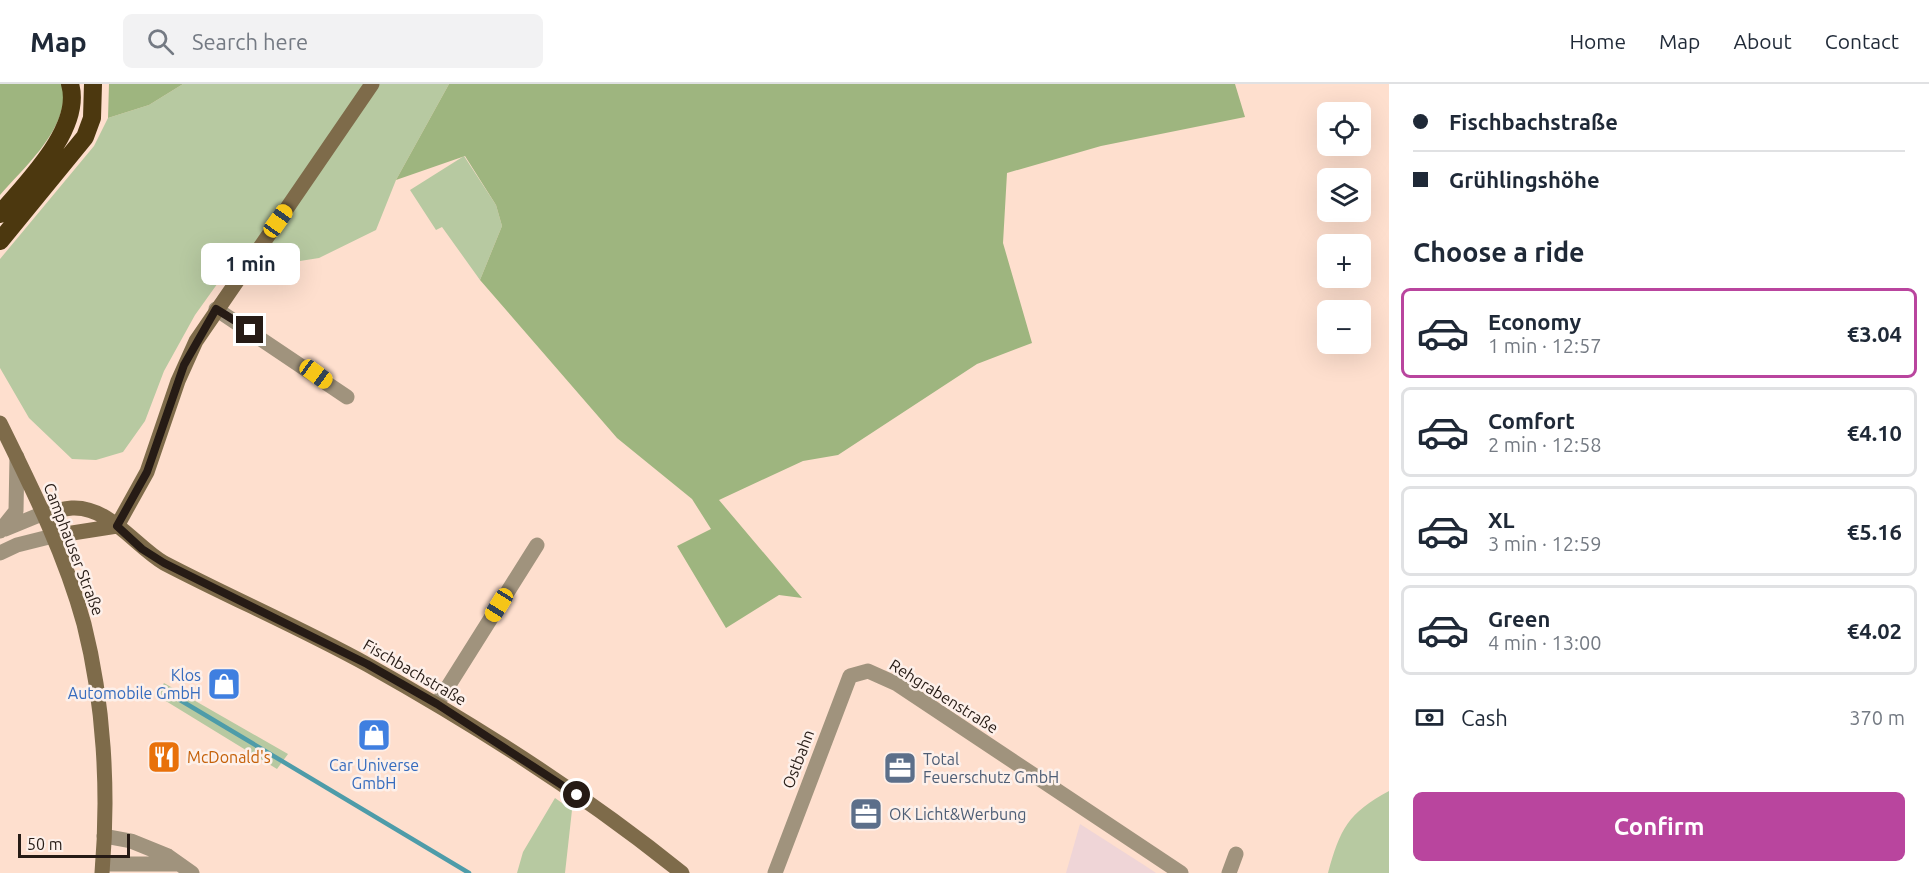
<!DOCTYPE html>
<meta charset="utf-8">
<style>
body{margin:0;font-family:Ubuntu,sans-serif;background:#f2f2f3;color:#1f2937;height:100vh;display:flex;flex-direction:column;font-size:22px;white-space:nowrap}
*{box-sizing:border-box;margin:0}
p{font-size:20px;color:#747a83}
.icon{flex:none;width:33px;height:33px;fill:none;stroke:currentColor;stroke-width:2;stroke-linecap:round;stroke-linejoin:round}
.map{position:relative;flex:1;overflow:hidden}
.details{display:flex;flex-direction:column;background:#fff;width:540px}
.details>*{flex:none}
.top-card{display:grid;align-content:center;height:132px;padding:0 24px;background:#fff}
.fabs{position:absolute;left:1317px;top:18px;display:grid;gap:12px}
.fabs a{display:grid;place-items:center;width:54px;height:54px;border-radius:9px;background:#fff;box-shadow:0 6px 24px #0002;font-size:30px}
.scale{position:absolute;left:18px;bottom:15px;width:112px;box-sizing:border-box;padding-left:6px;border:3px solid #261b15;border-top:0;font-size:16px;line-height:21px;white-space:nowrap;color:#261b15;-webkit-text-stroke:4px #fdf0ea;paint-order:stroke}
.end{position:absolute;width:27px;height:27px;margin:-14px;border:8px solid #261b15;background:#fff;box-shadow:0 0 0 3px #fff}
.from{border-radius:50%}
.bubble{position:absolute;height:42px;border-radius:9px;background:#fff;box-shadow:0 6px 24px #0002;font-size:20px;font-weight:700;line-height:42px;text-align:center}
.car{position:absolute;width:18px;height:36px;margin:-18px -9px;border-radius:8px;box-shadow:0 0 4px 2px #0007;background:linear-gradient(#f5c518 24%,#345 0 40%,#f5c518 0 76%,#345 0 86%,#f5c518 0)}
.top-card b{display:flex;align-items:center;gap:21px;height:57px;font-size:22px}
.top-card b+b{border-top:2px solid #e0e1e3}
.top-card i{width:15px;height:15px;background:#1f2937}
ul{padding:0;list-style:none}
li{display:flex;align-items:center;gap:18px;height:90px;margin:0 12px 9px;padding:0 12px;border:3px solid #e0e1e3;border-radius:9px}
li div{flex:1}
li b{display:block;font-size:22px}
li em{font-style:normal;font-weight:700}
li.selected{border-color:#b9459e}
li>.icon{width:54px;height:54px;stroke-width:1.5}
h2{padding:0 24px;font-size:27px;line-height:72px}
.pay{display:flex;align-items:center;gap:15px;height:66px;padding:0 24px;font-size:22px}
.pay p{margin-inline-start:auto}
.primary-button{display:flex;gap:12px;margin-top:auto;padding:12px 24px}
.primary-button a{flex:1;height:69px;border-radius:9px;background:#b9459e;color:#fff;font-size:24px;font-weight:700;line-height:69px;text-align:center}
header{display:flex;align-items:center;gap:36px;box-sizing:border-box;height:84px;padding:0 30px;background:#fff;border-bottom:2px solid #e0e1e3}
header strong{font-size:28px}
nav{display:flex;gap:33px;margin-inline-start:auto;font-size:21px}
.search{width:420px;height:54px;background:#f2f2f3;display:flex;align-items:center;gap:15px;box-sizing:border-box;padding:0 21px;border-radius:9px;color:#747a83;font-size:22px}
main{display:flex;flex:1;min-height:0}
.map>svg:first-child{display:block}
.industrial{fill:#efd5d7}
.green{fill:#b7c9a1}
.forest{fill:#9eb57f}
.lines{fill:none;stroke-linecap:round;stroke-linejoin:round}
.stream{stroke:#4e9ca9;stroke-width:4.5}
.street{stroke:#a0937d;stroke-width:15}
.secondary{stroke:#7e6b4a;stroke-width:15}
.highway{stroke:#4c380f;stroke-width:18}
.route{stroke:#261b15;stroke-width:8}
.labels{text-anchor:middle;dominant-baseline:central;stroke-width:5;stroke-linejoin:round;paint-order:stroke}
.street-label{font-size:16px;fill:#261b15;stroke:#fdf0ea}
.shop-label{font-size:16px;fill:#366cbe;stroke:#fdf0ea;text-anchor:end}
.food-label{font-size:16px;fill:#c56008;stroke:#fdf0ea;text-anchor:start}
.service-label{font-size:16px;fill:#4e5e75;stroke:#fdf0ea;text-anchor:start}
</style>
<header>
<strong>Map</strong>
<div class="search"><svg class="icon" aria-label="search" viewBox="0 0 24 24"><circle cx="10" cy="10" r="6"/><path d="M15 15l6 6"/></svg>Search here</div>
<nav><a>Home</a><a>Map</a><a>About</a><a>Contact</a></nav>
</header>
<main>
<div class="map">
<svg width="1389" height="789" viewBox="0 0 1389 789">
<rect width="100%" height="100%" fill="#fedfce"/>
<path class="industrial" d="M1080,740l64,41 12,8h-90z"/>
<path class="green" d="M183,0h266l-53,96 -20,50 -57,28 -94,15 -30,42 -31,56 -19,50 -22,31 -27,8 -24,-1 -43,-41 -29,-50v-109l94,-113 14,-28 41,-13z
M464,72l32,49 6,21 -22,54 -38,-53 -6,3 -26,-40z
M164,599l124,71 -11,15 -121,-74z
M1389,707v82h-61c12,-44 20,-60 61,-82z
M555,714l17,12 -7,63h-48l6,-21z"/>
<path class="forest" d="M0,0h62c10,42 -37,82 -62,111z
M109,0h74l-34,21 -41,13z
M449,0h786l10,33 -144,29 -94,27 -4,70 29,100 -55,21 -139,91 -35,6 -84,39 83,98 -23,-3 -53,33 -49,-82 34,-17 -19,-30 -75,-61 -137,-158 22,-54 -6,-21 -31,-49 -69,24z"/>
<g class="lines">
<path class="stream" d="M180,616l289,173"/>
<path class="street" d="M216,225l131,88
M5,445l39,-16
M0,447l16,-20 1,-54
M0,469l17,-8 36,-9
M437,620l100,-159
M104,752l27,5 37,15 24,17
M103,780h73
M775,789l75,-197 18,-5 29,13 284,189
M1229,789l7,-19"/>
<path class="secondary" d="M0,339c32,65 65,131 84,201 20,79 25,168 18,249
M44,429c9,-2 19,-4 28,-5 37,-2 63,38 92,55 67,35 137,65 204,102 109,61 216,129 314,208
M117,442l30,-54 31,-91 18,-40 176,-257
M53,452l64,-10"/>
<path class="highway" d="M0,130c26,-31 83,-86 70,-130
M0,157l85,-104 7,-19 1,-34"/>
</g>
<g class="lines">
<path class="route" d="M250,246l-34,-21 -32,56 -37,107 -30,54 25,23 22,14 203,101 70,40 140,91"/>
</g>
<defs>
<g id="shop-square" transform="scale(1.725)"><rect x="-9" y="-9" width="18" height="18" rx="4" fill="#3f7fe0" stroke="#fdf0ea"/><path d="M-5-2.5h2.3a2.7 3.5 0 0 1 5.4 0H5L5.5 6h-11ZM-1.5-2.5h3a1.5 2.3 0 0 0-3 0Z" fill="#fff"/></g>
<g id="restaurant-square" transform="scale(1.725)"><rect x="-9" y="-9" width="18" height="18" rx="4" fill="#e8710a" stroke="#fdf0ea"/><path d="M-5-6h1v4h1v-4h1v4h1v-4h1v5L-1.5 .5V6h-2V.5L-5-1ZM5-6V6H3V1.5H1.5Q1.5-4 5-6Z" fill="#fff"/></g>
<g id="office-square" transform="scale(1.725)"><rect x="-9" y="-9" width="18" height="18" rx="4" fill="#5c6f8a" stroke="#fdf0ea"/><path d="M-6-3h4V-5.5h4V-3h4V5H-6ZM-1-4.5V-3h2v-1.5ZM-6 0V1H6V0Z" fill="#fff"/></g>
</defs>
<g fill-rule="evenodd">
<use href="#shop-square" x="224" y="600"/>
<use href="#shop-square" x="374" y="651"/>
<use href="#restaurant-square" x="164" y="673"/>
<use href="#office-square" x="900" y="684"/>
<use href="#office-square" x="866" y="730"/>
</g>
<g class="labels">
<g class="street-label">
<text transform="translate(74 465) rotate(69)">Camphauser Straße</text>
<text transform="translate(415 588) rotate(30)">Fischbachstraße</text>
<text transform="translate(944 612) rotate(32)">Rehgrabenstraße</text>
<text transform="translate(798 675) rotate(-69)">Ostbahn</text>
</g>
<g class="shop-label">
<text x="201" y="591">Klos<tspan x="201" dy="18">Automobile GmbH</tspan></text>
<text x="374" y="681" text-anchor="middle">Car Universe<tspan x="374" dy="18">GmbH</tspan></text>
</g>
<g class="food-label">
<text x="187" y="673">McDonald's</text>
</g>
<g class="service-label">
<text x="923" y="675">Total<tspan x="923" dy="18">Feuerschutz GmbH</tspan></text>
<text x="889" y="730">OK Licht&amp;Werbung</text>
</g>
</g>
</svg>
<div class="fabs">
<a><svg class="icon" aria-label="locate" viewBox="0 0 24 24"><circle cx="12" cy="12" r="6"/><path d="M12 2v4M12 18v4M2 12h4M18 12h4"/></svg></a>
<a><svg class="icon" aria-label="layers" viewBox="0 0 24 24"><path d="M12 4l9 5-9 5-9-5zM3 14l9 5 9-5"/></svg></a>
<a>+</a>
<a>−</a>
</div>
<div class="scale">50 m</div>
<i class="end from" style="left:577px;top:711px"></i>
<i class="end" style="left:250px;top:246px"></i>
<div class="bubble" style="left:201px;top:159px;width:99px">1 min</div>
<i class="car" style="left:278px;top:137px;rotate:35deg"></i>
<i class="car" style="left:316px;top:290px;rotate:126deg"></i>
<i class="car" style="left:499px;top:521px;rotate:212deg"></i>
</div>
<section class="details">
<div class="top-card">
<b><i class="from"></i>Fischbachstraße</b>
<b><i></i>Grühlingshöhe</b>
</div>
<h2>Choose a ride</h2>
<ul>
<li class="selected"><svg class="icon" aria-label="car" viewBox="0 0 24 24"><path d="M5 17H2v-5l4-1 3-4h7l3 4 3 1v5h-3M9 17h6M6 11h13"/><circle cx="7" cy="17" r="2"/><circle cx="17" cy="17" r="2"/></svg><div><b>Economy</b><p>1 min · 12:57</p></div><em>€3.04</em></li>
<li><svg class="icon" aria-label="car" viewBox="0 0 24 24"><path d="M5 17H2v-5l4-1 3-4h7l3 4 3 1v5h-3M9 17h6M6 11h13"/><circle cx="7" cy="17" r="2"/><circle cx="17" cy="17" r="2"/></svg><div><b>Comfort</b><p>2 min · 12:58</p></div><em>€4.10</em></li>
<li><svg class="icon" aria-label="car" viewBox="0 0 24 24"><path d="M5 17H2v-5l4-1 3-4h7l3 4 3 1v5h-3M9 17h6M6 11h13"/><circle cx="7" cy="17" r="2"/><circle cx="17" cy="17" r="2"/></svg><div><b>XL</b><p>3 min · 12:59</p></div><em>€5.16</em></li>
<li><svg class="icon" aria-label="car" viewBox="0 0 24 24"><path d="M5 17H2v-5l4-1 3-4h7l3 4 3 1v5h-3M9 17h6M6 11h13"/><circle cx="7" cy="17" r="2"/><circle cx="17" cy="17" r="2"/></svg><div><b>Green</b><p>4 min · 13:00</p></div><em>€4.02</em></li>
</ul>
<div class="pay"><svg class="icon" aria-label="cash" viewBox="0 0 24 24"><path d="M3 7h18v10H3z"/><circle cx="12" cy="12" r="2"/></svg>Cash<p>370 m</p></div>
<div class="primary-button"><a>Confirm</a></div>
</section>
</main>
